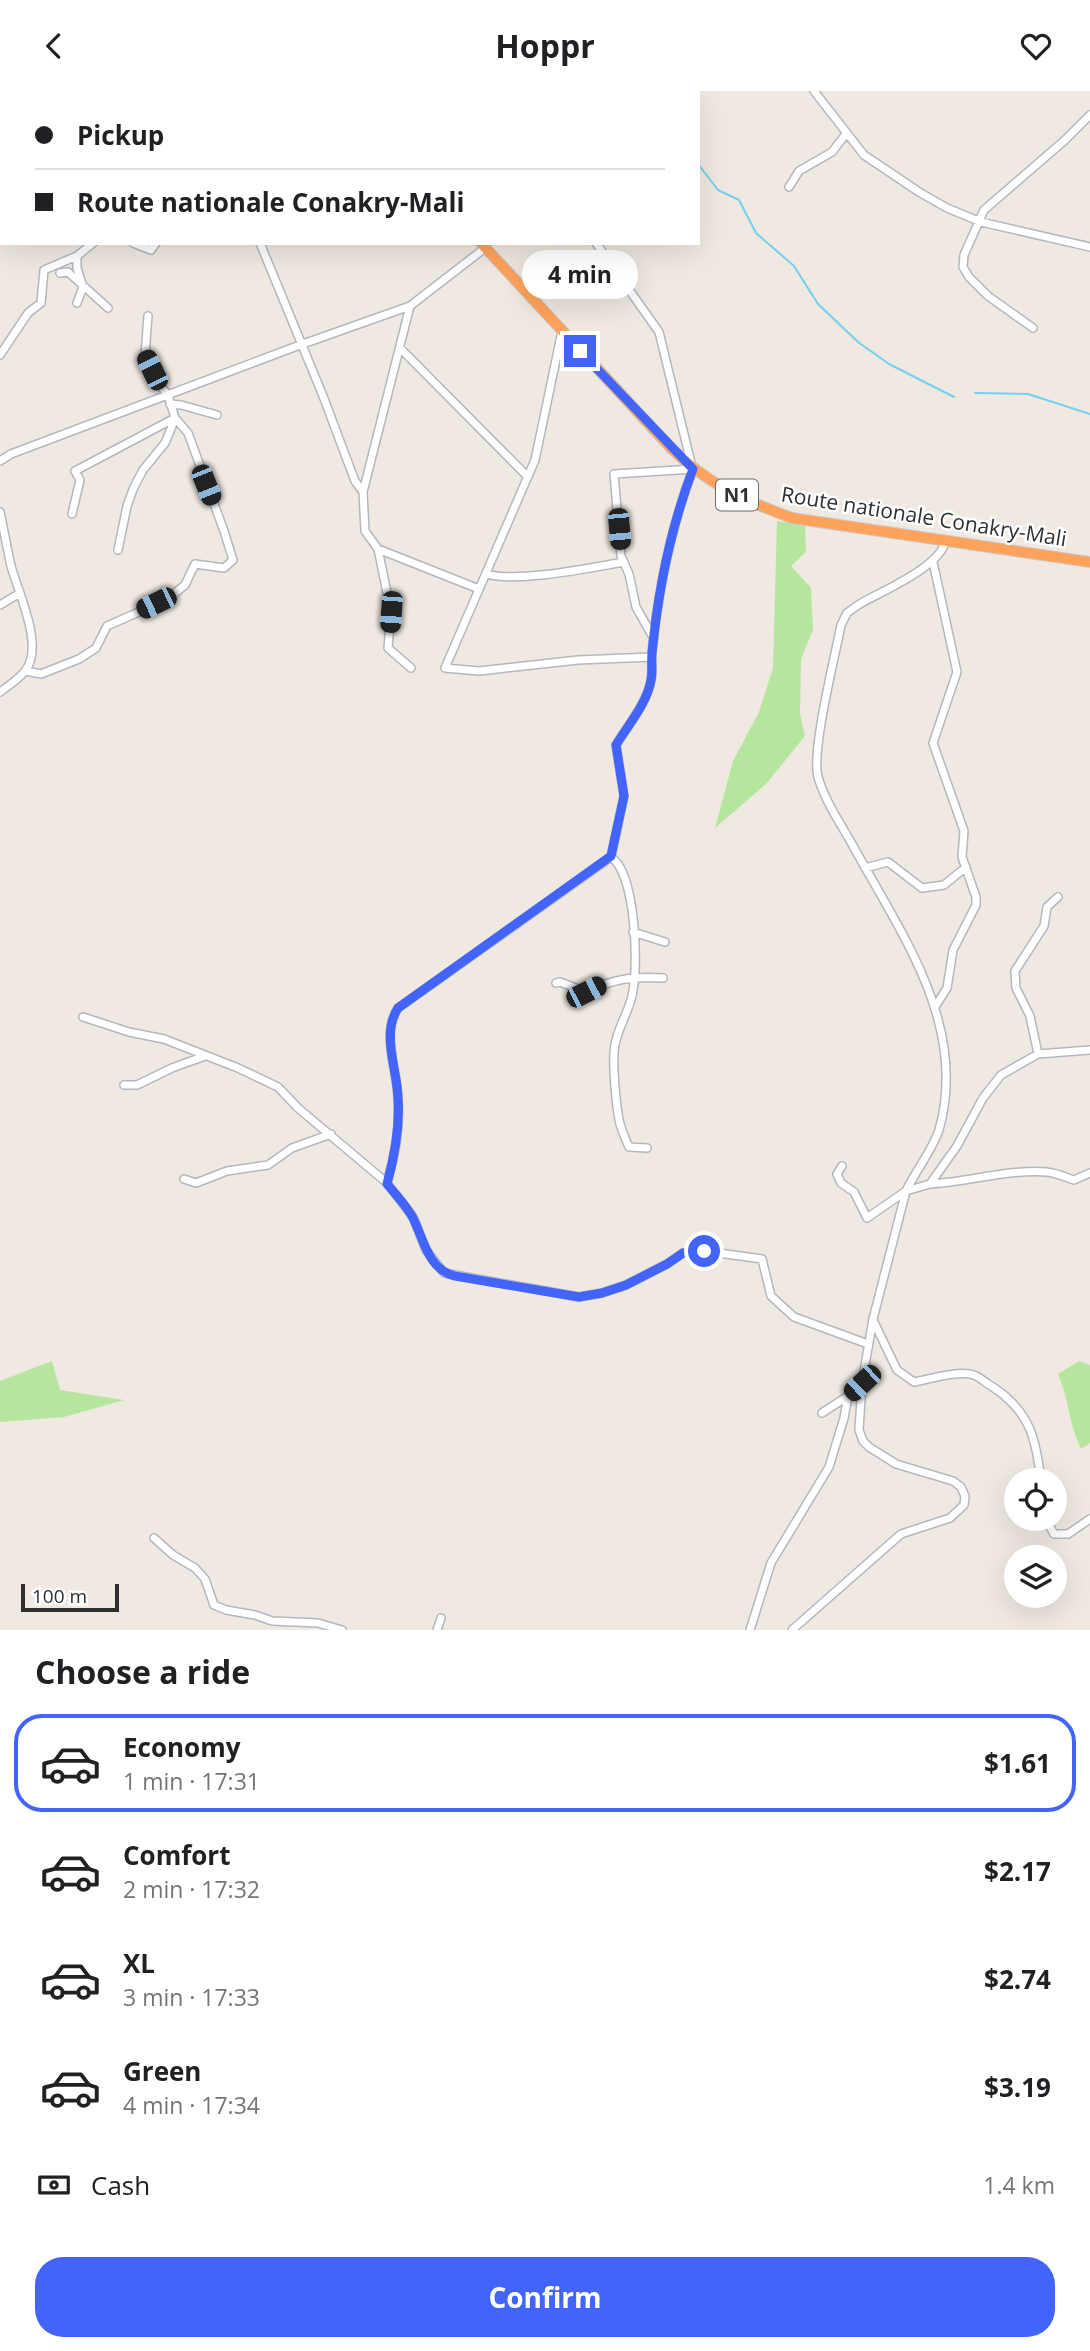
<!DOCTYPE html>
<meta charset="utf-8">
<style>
body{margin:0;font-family:"Open Sans",sans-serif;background:#f2f2f2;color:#202124;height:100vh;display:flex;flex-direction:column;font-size:26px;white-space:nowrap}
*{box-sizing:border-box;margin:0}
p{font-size:23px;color:#757577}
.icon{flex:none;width:38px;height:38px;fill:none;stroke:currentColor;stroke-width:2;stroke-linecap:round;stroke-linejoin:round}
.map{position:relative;height:1539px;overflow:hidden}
.panel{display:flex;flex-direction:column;background:#fff;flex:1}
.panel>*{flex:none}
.guide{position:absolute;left:0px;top:0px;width:700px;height:154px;box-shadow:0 7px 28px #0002;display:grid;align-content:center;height:154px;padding:0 35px;background:#fff}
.controls{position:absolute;left:1004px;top:1377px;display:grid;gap:14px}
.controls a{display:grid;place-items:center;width:63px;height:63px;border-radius:50%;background:#fff;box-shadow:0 7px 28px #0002;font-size:35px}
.scale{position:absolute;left:21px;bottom:18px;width:98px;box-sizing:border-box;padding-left:7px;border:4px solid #2e2e2e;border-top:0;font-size:19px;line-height:24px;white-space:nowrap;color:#2e2e2e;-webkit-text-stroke:5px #fff;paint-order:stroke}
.end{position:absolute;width:32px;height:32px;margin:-16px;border:9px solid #4264fb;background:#fff;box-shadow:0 0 0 4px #fff}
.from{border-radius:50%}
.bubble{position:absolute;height:49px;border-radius:24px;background:#fff;box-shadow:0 7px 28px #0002;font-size:23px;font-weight:700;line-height:49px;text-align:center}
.car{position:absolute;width:21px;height:42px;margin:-21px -10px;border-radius:9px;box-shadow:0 0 5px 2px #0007;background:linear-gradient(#222 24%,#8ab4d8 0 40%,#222 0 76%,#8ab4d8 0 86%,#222 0)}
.guide b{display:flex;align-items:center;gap:24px;height:66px;font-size:26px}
.guide b+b{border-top:2px solid #e0e0e0}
.guide i{width:18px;height:18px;background:#202124}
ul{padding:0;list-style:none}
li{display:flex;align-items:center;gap:21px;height:98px;margin:0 14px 10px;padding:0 21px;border:4px solid transparent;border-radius:28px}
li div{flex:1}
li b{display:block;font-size:26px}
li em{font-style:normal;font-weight:700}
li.active{border-color:#4264fb}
li>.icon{width:63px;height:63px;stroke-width:1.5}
h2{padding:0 35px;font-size:32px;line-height:84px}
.pay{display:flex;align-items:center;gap:18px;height:77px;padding:0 35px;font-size:26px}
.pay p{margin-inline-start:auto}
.button{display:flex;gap:14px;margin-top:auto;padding:14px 35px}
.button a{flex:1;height:80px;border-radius:28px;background:#4264fb;color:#fff;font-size:28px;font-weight:700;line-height:80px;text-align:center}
header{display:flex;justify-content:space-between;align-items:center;height:91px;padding:0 35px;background:#fff;font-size:32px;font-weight:700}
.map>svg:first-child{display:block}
.green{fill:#b6e59e}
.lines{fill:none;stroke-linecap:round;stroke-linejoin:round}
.stream{stroke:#75cff0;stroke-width:2}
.minor-casing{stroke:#b4b7c1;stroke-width:10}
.highway-casing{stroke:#c9c9c9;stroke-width:12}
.minor{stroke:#fff;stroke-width:7}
.highway{stroke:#ffa35c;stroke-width:10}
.route{stroke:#4264fb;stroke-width:9}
.labels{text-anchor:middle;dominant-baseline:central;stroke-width:5;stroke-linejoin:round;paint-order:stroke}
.shield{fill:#fff;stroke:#6d6d6d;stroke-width:2}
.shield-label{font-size:19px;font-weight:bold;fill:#2e2e2e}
.street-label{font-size:21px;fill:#2e2e2e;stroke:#fff}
</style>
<header><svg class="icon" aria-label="back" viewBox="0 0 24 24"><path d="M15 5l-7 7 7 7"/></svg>Hoppr<svg class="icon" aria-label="heart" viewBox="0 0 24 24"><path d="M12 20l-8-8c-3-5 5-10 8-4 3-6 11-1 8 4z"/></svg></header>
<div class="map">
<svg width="1090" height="1539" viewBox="0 0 1090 1539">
<rect width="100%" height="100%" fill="#efe9e1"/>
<path class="green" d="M777,430l28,5 1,26 -15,14 20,22 2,42 -12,29 -1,55 5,22 -39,48 -51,44 18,-67 26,-49 14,-44z
M52,1270l8,29 64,10 -60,17 -64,5v-41z
M1079,1270l11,4v78l-9,6c-12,-24 -12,-51 -23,-75z"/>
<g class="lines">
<path class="stream" d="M617,0v2
M698,73l20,26 21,10 17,33 38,33 24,38 40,38 31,22 65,33
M975,302l53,1 62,20"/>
<g class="minor-casing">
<path id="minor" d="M454,0l1,2
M814,0l50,64 55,37 28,16 34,14 109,25
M0,96l2,-1
M789,96l10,-16 33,-19 14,-18
M133,152l18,7 5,-7
M260,152l63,153 32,85 8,11
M596,152l63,89 33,135
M60,182l8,-1 40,36
M77,212l6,-16 -6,-19v-12l16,-13
M410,215l-47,186 2,39 13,18 13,63 -3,36 23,20
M1033,237l-45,-32 -19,-19 -6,-10 1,-12 20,-45 81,-70 25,-25
M562,240l-27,129 -90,208 34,3 99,-11 74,-3
M400,257l128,129
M0,264l28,-42 13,-10 3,-33 33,-14
M170,313l11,1 36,10
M0,370l11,-7 289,-109 110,-39 75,-58
M0,421c4,18 7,36 11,54 7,26 34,81 14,105 -6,8 -17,15 -25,21
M72,423l8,-34 -5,-9 100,-53
M378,458l101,40
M118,459l9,-44 7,-19 9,-17 22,-27 10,-24
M933,471l24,110 -24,71 31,88 -2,26 14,40v8l-23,45 -6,38 -12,19
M486,483c32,9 103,-6 138,-12
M0,514l20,-12
M26,580l15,3 38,-15 17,-11 11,-22 59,-26 19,-15 10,-21 29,4 9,-8 -9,-29 -36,-98 -13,-15 -7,-23 -9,-11 -14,-29 3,-39
M611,766c25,16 28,111 21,139 -4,18 -17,36 -18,56 -1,15 2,61 7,75 2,7 5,13 8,20l18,1
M865,777l23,-6 34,26 22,-3 22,-18
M633,841l32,10
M556,892l4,-1 26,10c27,-13 47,-16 77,-14
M83,926l46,15 35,7 74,29 40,19 20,21 89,75c8,-29 13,-54 11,-85 -1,-30 -17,-64 0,-90l213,-151 13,-61 -8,-51c12,-20 31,-42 35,-65 2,-9 0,-19 1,-27 6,-62 19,-126 41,-184l-79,5 7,82 8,18 7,33 18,32
M1038,963l-8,-38 -14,-28 -1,-17 29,-45 3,-19 11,-10
M124,994h13l35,-17 33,-12
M842,1075l-5,8 4,9 13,9 13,26 39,-27 24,-7 27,-38 26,-48 18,-23 37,-21 52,-4
M184,1088l12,4 31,-12 41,-6 24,-17 39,-14
M387,1092l26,34 13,33 18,23 135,24 23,-4 24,-8 41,-21 16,-11 21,-2 58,8 9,37 23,21 74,27
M930,1093c39,-2 78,-15 117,-12 9,1 18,5 27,8l16,-7
M873,1229l24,50 17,12c16,-3 45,-12 60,-7 6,2 13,9 19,12 37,25 43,51 48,94
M822,1322l26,-17
M1046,1428l8,15h14l22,-15
M154,1447l19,17 22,13 10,11 9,26 12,5 29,5 17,6 46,2 24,7
M437,1539l4,-12
M750,1539l21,-67 58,-96 15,-49 4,-22 14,-13
M792,1539l109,-96 49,-16 14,-13 1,-9 -4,-9 -8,-6 -57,-17 -27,-17 -6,-6 -4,-11 3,-47 11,-64 33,-128c9,-19 27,-42 33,-61 30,-105 -39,-198 -87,-286 -12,-21 -27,-43 -34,-67 -7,-26 17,-120 23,-152l6,-12 11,-8c22,-13 82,-38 87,-63"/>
</g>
<g class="highway-casing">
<path id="highway" d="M341,0l1,2
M481,152l190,205c35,35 74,53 121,70l298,44"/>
</g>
<use href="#minor" class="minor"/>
<use href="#highway" class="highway"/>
</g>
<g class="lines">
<path class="route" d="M580,260l113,118c-22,58 -35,122 -41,184 -1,8 1,18 -1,27 -4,24 -23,45 -35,65l8,51 -13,60 -213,152c-17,26 -1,60 0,90 2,30 -3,57 -11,86 9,11 21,23 27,36 10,21 15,50 41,56l124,21 23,-4 24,-8 41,-21 16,-11 21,-2"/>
</g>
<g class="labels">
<rect class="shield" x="716" y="388.5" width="42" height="31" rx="5"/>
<g class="shield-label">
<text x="737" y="404">N1</text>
</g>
<g class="street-label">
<text transform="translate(924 425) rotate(9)">Route nationale Conakry-Mali</text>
</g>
</g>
</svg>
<div class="controls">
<a><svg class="icon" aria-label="locate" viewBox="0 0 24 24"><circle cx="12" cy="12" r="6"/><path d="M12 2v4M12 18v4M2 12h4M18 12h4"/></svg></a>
<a><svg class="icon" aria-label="layers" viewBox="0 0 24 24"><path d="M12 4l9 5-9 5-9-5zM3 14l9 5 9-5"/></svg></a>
</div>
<div class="scale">100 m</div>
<i class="end from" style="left:704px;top:1160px"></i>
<i class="end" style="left:580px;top:260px"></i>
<div class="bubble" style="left:522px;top:159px;width:116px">4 min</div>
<i class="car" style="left:152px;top:279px;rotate:334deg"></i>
<i class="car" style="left:206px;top:394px;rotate:158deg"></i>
<i class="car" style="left:619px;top:438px;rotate:175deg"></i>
<i class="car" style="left:156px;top:512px;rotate:244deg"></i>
<i class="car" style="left:391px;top:521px;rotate:184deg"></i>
<i class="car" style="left:586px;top:901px;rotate:63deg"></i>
<i class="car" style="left:862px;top:1292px;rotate:227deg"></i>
<div class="guide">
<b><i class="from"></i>Pickup</b>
<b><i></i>Route nationale Conakry-Mali</b>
</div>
</div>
<section class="panel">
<h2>Choose a ride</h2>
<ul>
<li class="active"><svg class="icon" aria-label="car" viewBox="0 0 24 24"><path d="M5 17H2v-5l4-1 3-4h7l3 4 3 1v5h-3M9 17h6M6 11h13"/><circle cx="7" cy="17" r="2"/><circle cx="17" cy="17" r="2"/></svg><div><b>Economy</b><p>1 min · 17:31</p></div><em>$1.61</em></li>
<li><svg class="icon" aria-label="car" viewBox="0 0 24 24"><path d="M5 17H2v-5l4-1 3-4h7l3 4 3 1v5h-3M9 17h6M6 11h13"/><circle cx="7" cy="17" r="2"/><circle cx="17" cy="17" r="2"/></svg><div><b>Comfort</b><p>2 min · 17:32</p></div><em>$2.17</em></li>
<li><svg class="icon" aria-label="car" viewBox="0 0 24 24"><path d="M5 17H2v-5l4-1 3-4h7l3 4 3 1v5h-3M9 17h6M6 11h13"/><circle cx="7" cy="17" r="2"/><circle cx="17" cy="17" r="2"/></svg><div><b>XL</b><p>3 min · 17:33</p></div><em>$2.74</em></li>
<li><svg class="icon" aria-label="car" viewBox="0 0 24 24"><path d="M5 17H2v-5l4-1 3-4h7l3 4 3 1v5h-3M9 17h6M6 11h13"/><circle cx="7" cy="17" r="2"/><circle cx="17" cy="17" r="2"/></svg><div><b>Green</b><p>4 min · 17:34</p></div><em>$3.19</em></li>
</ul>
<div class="pay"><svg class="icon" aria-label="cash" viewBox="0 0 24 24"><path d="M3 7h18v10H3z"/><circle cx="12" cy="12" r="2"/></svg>Cash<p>1.4 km</p></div>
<div class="button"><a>Confirm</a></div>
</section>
